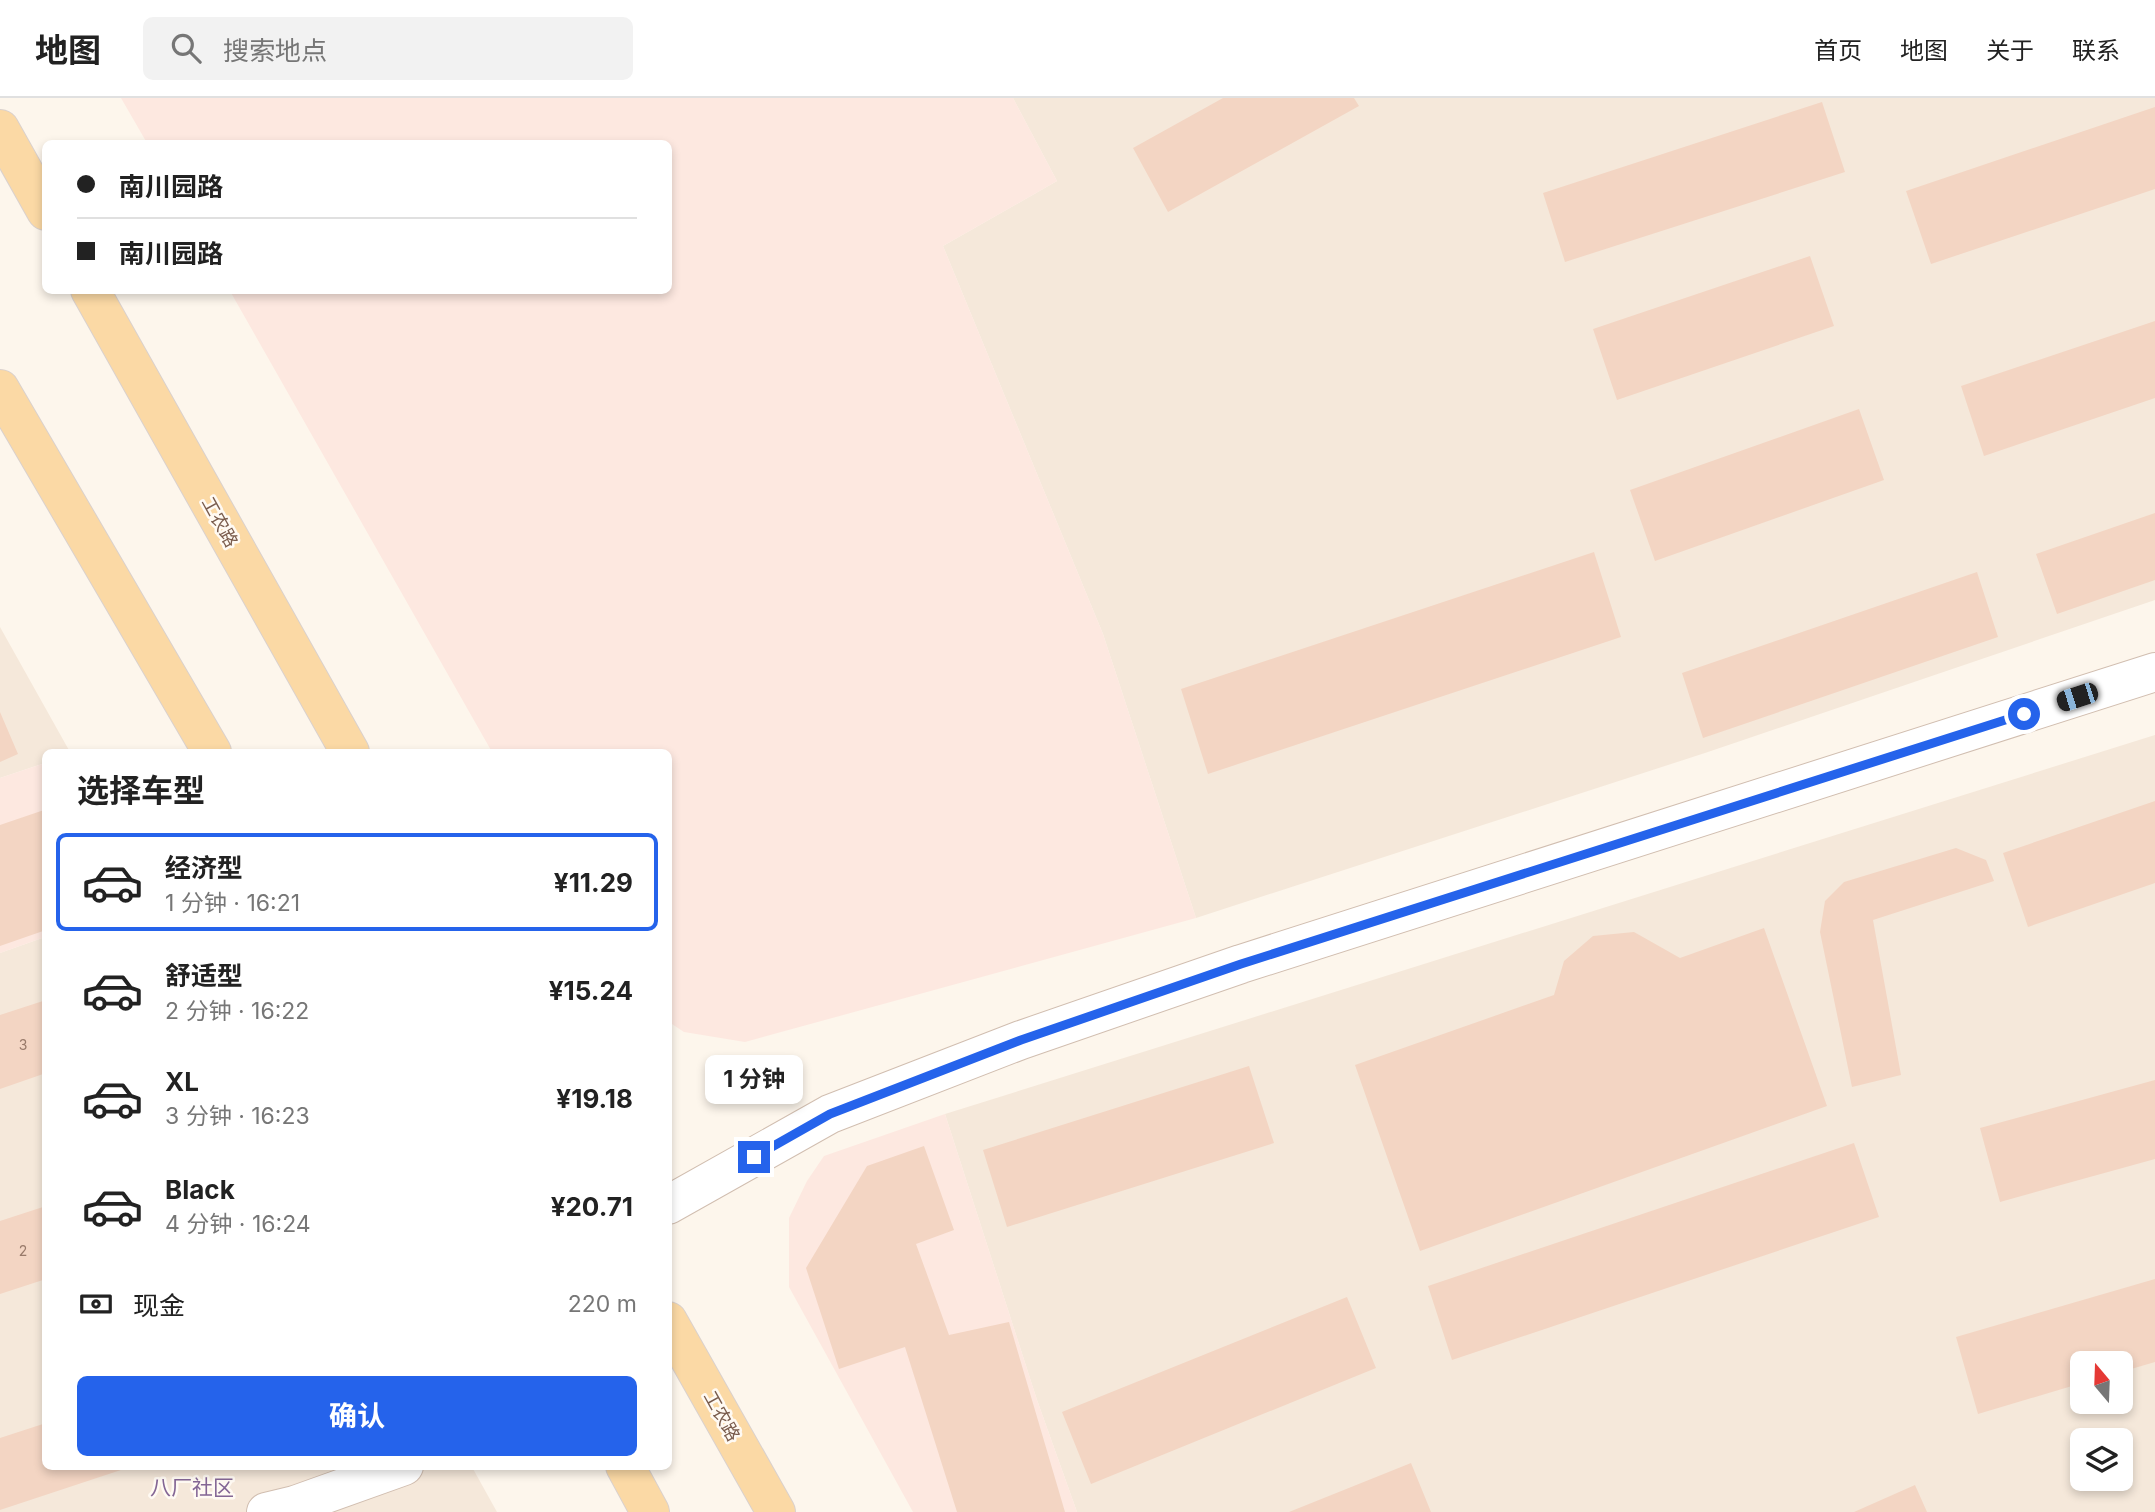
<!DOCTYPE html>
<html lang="zh">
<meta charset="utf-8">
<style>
body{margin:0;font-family:Inter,"Noto Sans SC",sans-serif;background:#f2f2f2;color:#222;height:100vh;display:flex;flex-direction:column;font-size:26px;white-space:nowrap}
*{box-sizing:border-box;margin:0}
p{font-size:23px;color:#767676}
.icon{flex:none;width:38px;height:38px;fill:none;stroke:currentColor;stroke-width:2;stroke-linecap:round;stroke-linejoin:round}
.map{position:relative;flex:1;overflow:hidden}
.drawer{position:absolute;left:42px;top:651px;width:630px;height:721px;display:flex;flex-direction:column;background:#fff;border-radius:10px;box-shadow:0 4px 10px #0003}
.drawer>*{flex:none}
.guide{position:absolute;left:42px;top:42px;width:630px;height:154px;border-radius:10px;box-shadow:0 4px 10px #0003;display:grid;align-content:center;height:154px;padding:0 35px;background:#fff}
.needle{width:46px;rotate:341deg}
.buttons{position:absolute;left:2070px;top:1253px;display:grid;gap:14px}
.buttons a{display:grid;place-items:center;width:63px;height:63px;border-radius:10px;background:#fff;box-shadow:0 4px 10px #0003;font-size:35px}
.end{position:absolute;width:32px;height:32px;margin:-16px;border:9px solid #2563eb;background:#fff;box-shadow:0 0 0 4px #fff}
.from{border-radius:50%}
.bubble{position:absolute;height:49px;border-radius:10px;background:#fff;box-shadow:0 4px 10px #0003;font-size:23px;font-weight:700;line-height:49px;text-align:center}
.car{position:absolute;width:21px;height:42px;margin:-21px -10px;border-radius:9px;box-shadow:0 0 5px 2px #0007;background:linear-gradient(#222 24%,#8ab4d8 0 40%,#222 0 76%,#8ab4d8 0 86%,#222 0)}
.guide b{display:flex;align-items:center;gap:24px;height:66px;font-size:26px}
.guide b+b{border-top:2px solid #e0e0e0}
.guide i{width:18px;height:18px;background:#222}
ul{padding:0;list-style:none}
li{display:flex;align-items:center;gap:21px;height:98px;margin:0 14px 10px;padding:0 21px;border:4px solid transparent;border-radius:10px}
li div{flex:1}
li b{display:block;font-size:26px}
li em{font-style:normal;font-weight:700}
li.selected{border-color:#2563eb}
li>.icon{width:63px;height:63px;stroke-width:1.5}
h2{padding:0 35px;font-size:32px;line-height:84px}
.pay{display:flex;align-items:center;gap:18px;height:77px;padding:0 35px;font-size:26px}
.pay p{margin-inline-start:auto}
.cta{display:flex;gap:14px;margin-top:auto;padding:14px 35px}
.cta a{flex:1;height:80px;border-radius:10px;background:#2563eb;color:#fff;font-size:28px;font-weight:700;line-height:80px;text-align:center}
header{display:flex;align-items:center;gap:42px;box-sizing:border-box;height:98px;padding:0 35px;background:#fff;border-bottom:2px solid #e0e0e0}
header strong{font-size:33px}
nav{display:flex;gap:38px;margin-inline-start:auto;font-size:24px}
.search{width:490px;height:63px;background:#f2f2f2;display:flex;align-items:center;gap:18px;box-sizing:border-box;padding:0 24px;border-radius:10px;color:#767676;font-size:26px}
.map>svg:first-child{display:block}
.residential{fill:#f5e8da;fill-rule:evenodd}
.commercial{fill:#fde8e0}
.building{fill:#f3d5c3}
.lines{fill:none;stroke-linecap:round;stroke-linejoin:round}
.minor-casing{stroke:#d1beb0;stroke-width:40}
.tertiary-casing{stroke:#d1beb0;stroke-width:40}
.primary-casing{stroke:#dad1cd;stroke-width:40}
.minor{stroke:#fff;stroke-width:38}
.tertiary{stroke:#fff;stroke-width:38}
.primary{stroke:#fbd9a5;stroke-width:38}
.route{stroke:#2563eb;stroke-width:9}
.labels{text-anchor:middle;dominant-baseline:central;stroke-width:5;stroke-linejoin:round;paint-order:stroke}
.number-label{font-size:14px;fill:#987a6a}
.street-label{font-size:18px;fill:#7a5c4d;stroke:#fffaf3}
.quarter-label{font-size:21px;fill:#846695;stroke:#fffaf3}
</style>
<header>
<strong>地图</strong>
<div class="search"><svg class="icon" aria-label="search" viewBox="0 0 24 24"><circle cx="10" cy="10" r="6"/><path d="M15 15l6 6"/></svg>搜索地点</div>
<nav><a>首页</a><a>地图</a><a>关于</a><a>联系</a></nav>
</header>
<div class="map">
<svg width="2155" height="1414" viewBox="0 0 2155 1414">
<rect width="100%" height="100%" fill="#fdf6ec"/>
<path class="residential" d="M1013,0h1142v502l-450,153 -509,165 -93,-284 -160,-388 114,-65z
M0,529l70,125h-24l-1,11 -45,15z
M2155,637v777h-1078l-40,-112 -92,-286zM2082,1265h39v39h-39zM2082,1342h39v39h-39z
M45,839l1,529 426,1 25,45h-497v-559z"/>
<path class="commercial" d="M121,0h892l44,83 -114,65 160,388 93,284 -451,124 -61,-10 -15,-10 -1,-270h-176l-262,-461 438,-1v-146l-521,-1z
M45,665v174l-45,16v-175z
M945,1016l92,286 40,112h-164l-124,-225v-69l18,-37 17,-25z"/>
<path class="building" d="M1223,0h131l5,8 -191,106 -35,-64z
M1822,4l23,70 -280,90 -22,-69z
M2155,9v82l-224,75 -25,-73z
M1810,158l24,70 -217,74 -24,-71z
M2155,223v77l-171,58 -23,-70z
M1859,311l25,71 -229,81 -25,-71z
M2155,415v67l-98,34 -21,-60z
M1594,454l27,85 -413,137 -27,-85z
M1977,474l21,65 -295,101 -21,-65z
M0,614l18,42 -18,8z
M2155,703v82l-127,44 -25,-74z
M44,712l2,120 -46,16v-121z
M1956,750l30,12 8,21 -121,39 28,155 -49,12 -32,-155 5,-31 19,-19z
M1764,830l63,178 -407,145 -65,-186 199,-70 10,-34 29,-25 41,-4 46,26z
M46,902v73l-46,16v-74z
M1249,968l25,77 -267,84 -24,-77z
M2155,982v79l-155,43 -20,-74z
M1854,1045l25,74 -427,143 -24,-74z
M924,1048l30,84 -38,14 33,91 60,-13 56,190h-108l-52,-165 -66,22 -33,-101 61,-102z
M46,1108v73l-46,15v-73z
M2155,1181v83l-34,10v-9h-39v20l-104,31 -22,-77z
M1347,1199l29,71 -285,116 -29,-72z
M46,1325v43l84,1 -130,43v-72z
M1411,1365l20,49h-142z
M1915,1387l12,27h-73z"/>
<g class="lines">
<g class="minor-casing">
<path id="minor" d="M266,1414l29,-7 109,-39"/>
</g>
<g class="tertiary-casing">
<path id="tertiary" d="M668,1107l162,-91 191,-74 220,-76 914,-292"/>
</g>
<g class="primary-casing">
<path id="primary" d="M0,31l46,82
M90,192l260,462
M0,291l212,363
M668,1223l108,191
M625,1368l25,46"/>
</g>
<use href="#minor" class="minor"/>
<use href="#tertiary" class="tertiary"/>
<use href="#primary" class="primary"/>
</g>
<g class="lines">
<path class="route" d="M754,1059l76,-43 191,-74 220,-76 783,-250"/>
</g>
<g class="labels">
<g class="number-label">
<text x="23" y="946">3</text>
<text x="23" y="1152">2</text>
</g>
<g class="street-label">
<text transform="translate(220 424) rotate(61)">工农路</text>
<text transform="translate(722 1318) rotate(61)">工农路</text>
</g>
<g class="quarter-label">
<text x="192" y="1389">八厂社区</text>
</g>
</g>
</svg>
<div class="buttons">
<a><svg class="needle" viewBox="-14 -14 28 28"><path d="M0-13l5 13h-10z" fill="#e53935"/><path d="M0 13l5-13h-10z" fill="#767676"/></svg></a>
<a><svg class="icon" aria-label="layers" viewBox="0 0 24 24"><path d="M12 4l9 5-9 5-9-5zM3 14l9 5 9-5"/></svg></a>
</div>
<i class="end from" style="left:2024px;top:616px"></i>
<i class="end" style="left:754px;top:1059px"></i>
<div class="bubble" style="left:705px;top:957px;width:98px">1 分钟</div>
<i class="car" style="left:2077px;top:599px;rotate:252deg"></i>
<div class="guide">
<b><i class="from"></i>南川园路</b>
<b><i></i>南川园路</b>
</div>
<section class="drawer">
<h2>选择车型</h2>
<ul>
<li class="selected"><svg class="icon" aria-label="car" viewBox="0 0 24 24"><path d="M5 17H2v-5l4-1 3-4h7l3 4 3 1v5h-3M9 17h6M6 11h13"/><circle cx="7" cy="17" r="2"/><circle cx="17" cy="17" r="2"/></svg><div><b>经济型</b><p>1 分钟 · 16:21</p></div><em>¥11.29</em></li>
<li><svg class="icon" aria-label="car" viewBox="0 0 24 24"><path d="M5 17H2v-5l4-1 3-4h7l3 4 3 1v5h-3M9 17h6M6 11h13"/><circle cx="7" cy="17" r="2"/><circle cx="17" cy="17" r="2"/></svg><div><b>舒适型</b><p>2 分钟 · 16:22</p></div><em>¥15.24</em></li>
<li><svg class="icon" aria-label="car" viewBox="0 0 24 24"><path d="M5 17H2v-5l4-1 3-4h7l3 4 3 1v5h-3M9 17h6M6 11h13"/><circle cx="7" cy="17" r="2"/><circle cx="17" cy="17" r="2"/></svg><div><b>XL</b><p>3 分钟 · 16:23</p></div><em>¥19.18</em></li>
<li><svg class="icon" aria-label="car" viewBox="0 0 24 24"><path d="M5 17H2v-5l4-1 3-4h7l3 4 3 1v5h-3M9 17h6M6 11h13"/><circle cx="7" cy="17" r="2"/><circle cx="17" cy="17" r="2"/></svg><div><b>Black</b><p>4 分钟 · 16:24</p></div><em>¥20.71</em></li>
</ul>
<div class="pay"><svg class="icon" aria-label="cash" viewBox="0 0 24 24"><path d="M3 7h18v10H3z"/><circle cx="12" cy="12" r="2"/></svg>现金<p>220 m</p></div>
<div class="cta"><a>确认</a></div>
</section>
</div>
